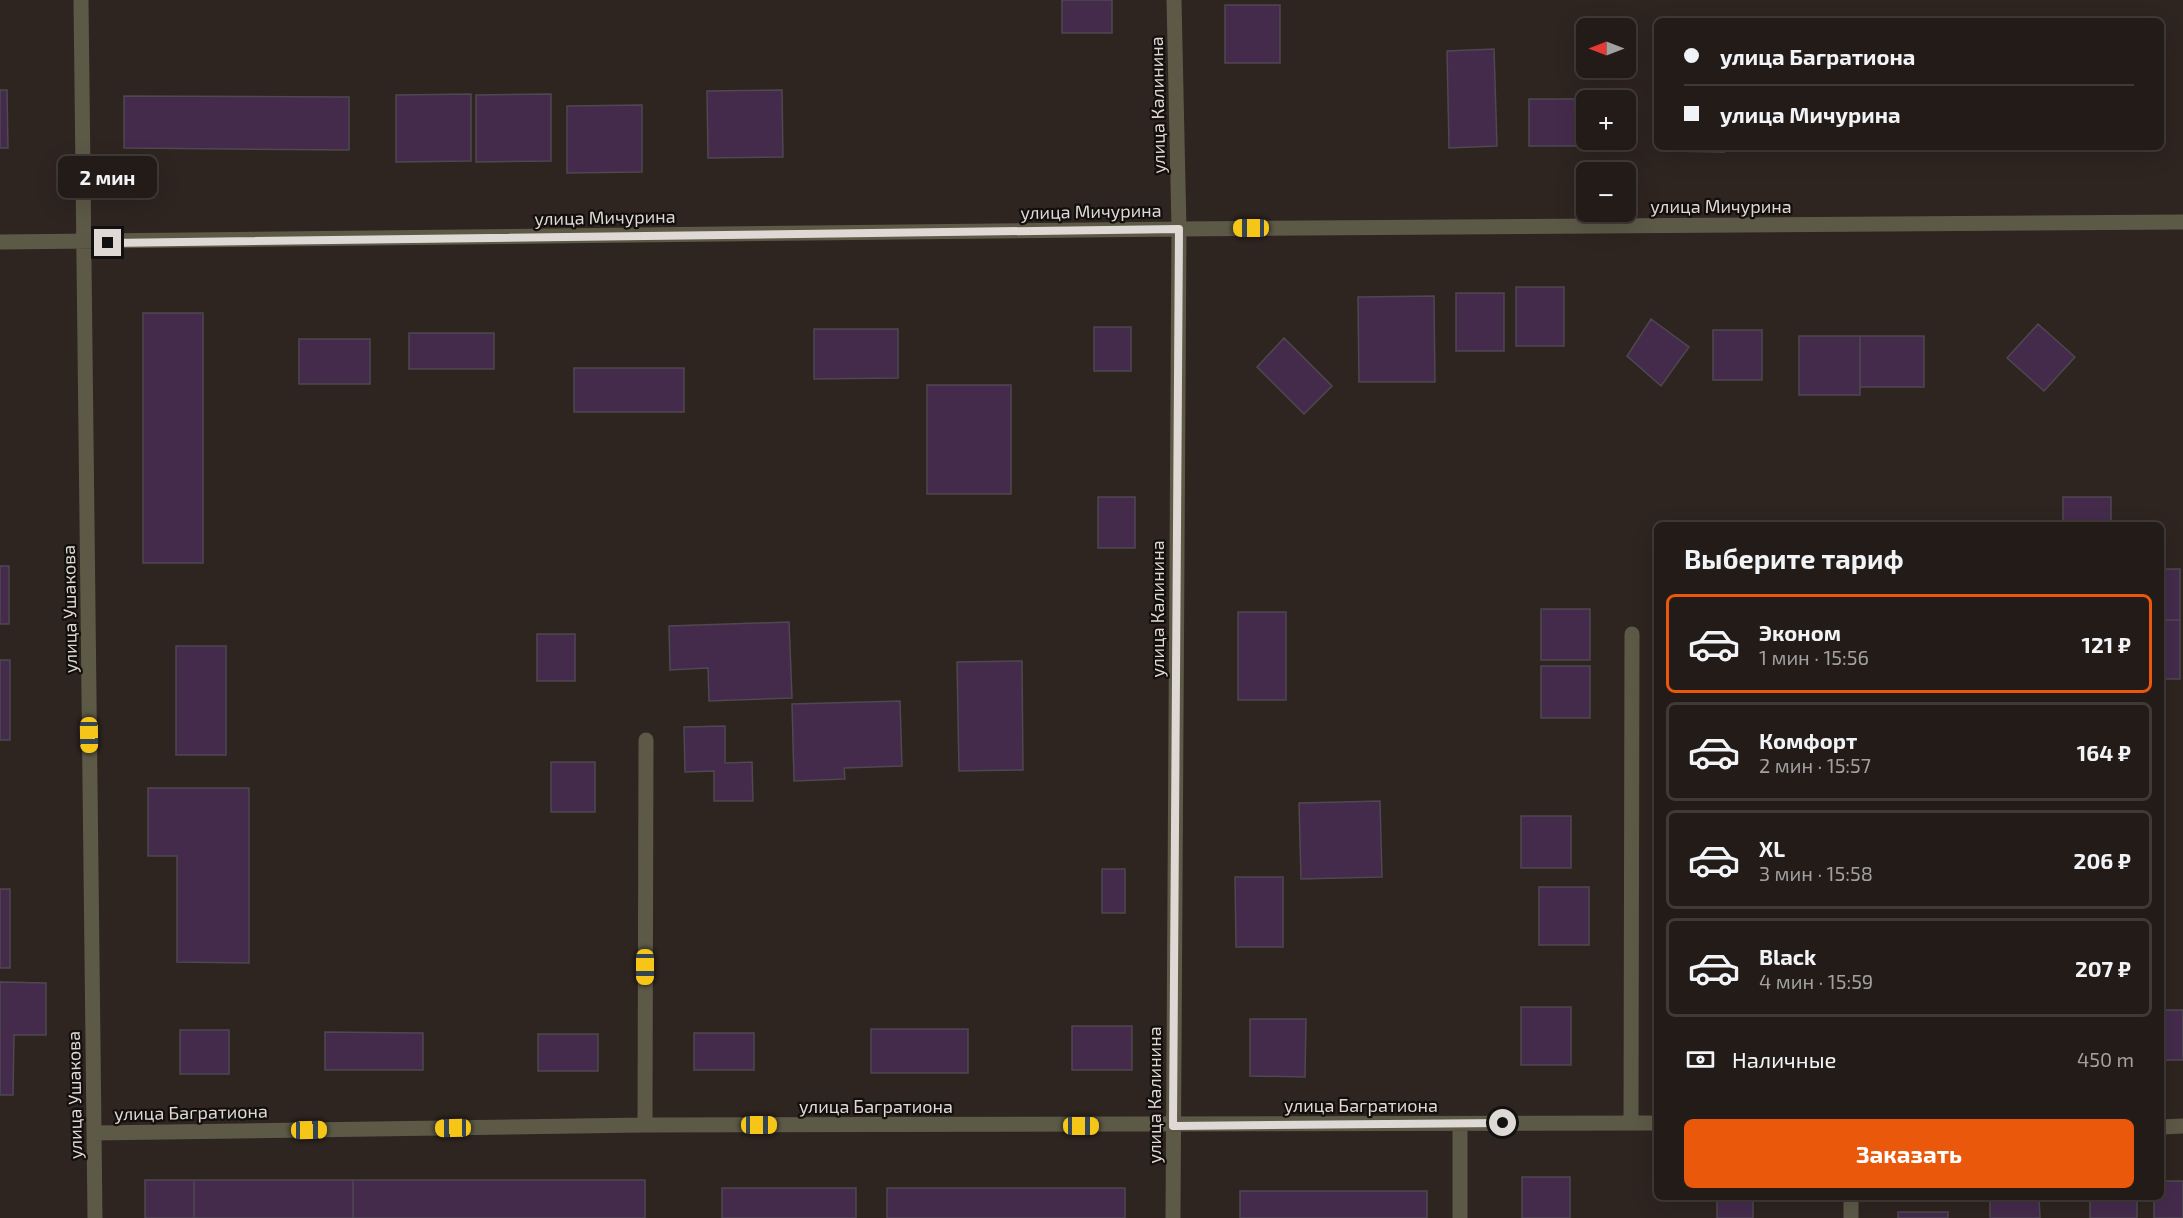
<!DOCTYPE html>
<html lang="ru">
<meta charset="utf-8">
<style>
body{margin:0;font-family:"Exo 2",sans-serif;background:#2e2825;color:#f1f3f6;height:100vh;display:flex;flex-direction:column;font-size:22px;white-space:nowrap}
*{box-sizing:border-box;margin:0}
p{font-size:20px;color:#a2a1a2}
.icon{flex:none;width:33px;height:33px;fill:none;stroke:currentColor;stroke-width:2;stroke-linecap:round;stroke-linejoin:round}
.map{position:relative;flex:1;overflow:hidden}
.sheet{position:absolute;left:1654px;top:522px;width:510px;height:678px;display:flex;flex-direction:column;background:#221b18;border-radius:9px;box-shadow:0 6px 24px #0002,0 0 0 2px #3f3937}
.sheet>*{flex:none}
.hud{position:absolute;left:1654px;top:18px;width:510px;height:132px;border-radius:9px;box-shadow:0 6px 24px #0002,0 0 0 2px #3f3937;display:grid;align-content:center;height:132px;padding:0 30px;background:#221b18}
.needle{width:39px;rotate:270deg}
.buttons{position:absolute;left:1576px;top:18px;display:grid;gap:12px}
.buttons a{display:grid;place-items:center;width:60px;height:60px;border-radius:9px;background:#221b18;box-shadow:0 6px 24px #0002,0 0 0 2px #3f3937;font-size:30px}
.end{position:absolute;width:27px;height:27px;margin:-14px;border:8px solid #dfd9d6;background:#111;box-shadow:0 0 0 3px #111}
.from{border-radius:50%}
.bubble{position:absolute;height:42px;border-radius:9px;background:#221b18;box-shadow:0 6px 24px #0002,0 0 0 2px #3f3937;font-size:20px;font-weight:700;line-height:42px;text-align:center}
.car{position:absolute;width:18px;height:36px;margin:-18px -9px;border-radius:8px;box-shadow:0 0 4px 2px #0007;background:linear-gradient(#f5c518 24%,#345 0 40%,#f5c518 0 76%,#345 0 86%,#f5c518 0)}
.hud b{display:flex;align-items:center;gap:21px;height:57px;font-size:22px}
.hud b+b{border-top:2px solid #3f3937}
.hud i{width:15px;height:15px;background:#f1f3f6}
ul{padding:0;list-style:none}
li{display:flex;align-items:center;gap:18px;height:99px;margin:0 12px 9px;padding:0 18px;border:3px solid #3f3937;border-radius:9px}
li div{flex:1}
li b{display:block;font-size:22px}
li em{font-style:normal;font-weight:700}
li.selected{border-color:#ea580c}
li>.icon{width:54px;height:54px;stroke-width:1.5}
h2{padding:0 30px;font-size:27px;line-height:72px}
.pay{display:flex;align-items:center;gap:15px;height:66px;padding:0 30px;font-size:22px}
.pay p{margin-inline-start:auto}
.cta{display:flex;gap:12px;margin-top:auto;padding:12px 30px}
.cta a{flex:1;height:69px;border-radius:9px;background:#ea580c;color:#fff;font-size:24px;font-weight:700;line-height:69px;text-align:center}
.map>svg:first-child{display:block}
.building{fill:#442b4c;stroke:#4e4850;stroke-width:1.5}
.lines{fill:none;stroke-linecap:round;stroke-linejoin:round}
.minor{stroke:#5c5947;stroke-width:15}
.route{stroke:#dfd9d6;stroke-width:8}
.labels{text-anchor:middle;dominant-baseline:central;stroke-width:4.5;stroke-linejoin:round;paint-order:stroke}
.street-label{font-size:18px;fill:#dfd9d6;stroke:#130f0d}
</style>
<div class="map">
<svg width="2183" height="1218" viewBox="0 0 2183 1218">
<rect width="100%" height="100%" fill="#2e2420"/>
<path class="building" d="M1062,0h50v33h-50z
M1225,5h55v58h-55z
M1494,49l3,97 -48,2 -2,-97z
M0,90h7l1,58h-8z
M782,90l1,67 -75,1 -1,-67z
M471,94v67l-75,1v-67z
M551,94v67l-75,1v-67z
M124,96l225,1v53l-225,-2z
M1529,99h60l-2,1 2,46h-60z
M642,105v67l-75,1v-67z
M1669,147h56l-1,5 -55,-1z
M1736,147h94v2h-94z
M1516,287h48v59h-48z
M1456,293h48v58h-48z
M1434,296l1,86h-76l-1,-85z
M143,313h60v250h-60z
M1651,319l38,28 -28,39 -34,-30z
M2038,324l37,33 -31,34 -37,-33z
M1094,327h37v44h-37z
M814,329h84v49l-84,1z
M1713,330h49v50h-49z
M409,333h85v36h-85z
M1799,336h61v59h-61z
M1860,336h64v51h-64z
M1284,338l48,48 -28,28 -47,-47z
M299,339h71v45h-71z
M574,368h110v44h-110z
M927,385h84v109h-84z
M1098,497h37v51h-37z
M2063,497h48v28h-48z
M0,566h9v58h-9z
M2162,569h18v51h-18z
M1541,609h49v51h-49z
M1238,612h48v88h-48z
M2162,620h18v59h-18z
M789,622l3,76 -83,3 -1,-33 -38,2 -1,-44z
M537,634h38v47h-38z
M176,646h50v109h-50z
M0,660h10v80h-10z
M1022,661l1,109 -64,1 -2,-109z
M1541,666h49v52h-49z
M900,701l2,65 -58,2 1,11 -51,2 -2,-77z
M725,726v37l27,-1 1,39h-39v-30l-29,1 -1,-45z
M551,762h44v50h-44z
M148,788h101v175l-72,-1v-106h-29z
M1380,801l2,76 -81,2 -2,-76z
M1521,816h50v52h-50z
M1102,869h23v44h-23z
M1235,877h48v70h-47z
M1539,887h50v58h-50z
M0,889h10v79h-10z
M2162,938h2v58h-2z
M0,982l46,1v52h-32l-1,60h-13z
M1521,1007h50v58h-50z
M2162,1010h21v50h-21z
M1250,1019h56l-1,58 -55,-1z
M1072,1026h60v44h-60z
M871,1029h97v44h-97z
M180,1030h49v44h-49z
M325,1032l98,1v37h-98z
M694,1033h60v37h-60z
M538,1034h60v37h-60z
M1522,1177h48v41h-48z
M145,1180h49v38h-49z
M194,1180h159v38h-159z
M353,1180h292v38h-292z
M2162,1181h21v37h-29v-21h8z
M722,1188h134v30h-134z
M887,1188h238v30h-238z
M1240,1191h187v27h-187z
M1717,1197h36v21h-36z
M1990,1197h49l1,21h-50z
M2090,1197h47v21h-47z
M1898,1212h50v6h-50z"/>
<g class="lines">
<path class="minor" d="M81,0l14,1218
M0,242l1179,-13 1004,-7
M1631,1123l1,-489
M1460,1124v94
M645,1125l1,-385
M2162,1127l21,-1
M94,1133l551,-8 1013,-2
M1851,1197v21
M1173,1218l6,-989 -5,-229"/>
</g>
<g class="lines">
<path class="route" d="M108,243l1071,-14 -6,897 330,-3"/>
</g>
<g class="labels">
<g class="street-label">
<text transform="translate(1157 105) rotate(-91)">улица Калинина</text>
<text x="1721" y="206">улица Мичурина</text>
<text transform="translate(1091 211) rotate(-1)">улица Мичурина</text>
<text transform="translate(605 217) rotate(-1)">улица Мичурина</text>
<text transform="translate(69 609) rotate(-91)">улица Ушакова</text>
<text transform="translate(1157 609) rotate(-90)">улица Калинина</text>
<text transform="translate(74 1095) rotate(-91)">улица Ушакова</text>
<text transform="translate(1154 1095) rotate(-90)">улица Калинина</text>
<text x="1361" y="1105">улица Багратиона</text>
<text x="876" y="1106">улица Багратиона</text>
<text transform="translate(191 1112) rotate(-1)">улица Багратиона</text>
</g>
</g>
</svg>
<div class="buttons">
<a><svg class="needle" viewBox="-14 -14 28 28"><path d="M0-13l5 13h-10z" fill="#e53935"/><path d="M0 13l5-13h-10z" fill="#a2a1a2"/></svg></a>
<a>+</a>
<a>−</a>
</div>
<i class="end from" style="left:1503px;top:1123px"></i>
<i class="end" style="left:108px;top:243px"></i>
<div class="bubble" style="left:58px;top:156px;width:99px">2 мин</div>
<i class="car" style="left:1251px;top:228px;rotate:270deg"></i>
<i class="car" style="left:89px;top:735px;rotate:179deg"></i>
<i class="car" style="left:645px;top:967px;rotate:180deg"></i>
<i class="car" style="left:759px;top:1125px;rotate:90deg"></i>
<i class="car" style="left:1081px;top:1126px;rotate:90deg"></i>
<i class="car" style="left:453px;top:1128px;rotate:269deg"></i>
<i class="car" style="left:309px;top:1130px;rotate:89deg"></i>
<div class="hud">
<b><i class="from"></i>улица Багратиона</b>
<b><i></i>улица Мичурина</b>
</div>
<section class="sheet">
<h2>Выберите тариф</h2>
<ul>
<li class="selected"><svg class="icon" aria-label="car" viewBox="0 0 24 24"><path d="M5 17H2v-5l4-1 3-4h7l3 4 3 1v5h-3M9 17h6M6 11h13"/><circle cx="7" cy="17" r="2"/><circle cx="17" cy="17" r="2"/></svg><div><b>Эконом</b><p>1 мин · 15:56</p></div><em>121 ₽</em></li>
<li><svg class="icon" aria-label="car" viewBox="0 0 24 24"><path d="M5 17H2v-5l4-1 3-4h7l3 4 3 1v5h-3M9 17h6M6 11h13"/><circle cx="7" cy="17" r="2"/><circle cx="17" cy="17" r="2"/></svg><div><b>Комфорт</b><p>2 мин · 15:57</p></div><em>164 ₽</em></li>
<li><svg class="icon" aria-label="car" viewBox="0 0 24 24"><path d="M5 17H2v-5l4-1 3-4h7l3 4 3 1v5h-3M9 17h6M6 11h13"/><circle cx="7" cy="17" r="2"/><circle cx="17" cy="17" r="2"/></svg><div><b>XL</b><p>3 мин · 15:58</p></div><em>206 ₽</em></li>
<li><svg class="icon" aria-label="car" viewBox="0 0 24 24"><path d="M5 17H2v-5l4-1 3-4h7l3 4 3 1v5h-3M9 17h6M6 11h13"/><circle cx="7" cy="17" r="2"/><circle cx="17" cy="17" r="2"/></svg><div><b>Black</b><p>4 мин · 15:59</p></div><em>207 ₽</em></li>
</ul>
<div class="pay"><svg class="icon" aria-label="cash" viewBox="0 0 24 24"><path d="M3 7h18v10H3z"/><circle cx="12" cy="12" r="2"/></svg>Наличные<p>450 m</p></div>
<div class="cta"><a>Заказать</a></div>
</section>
</div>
